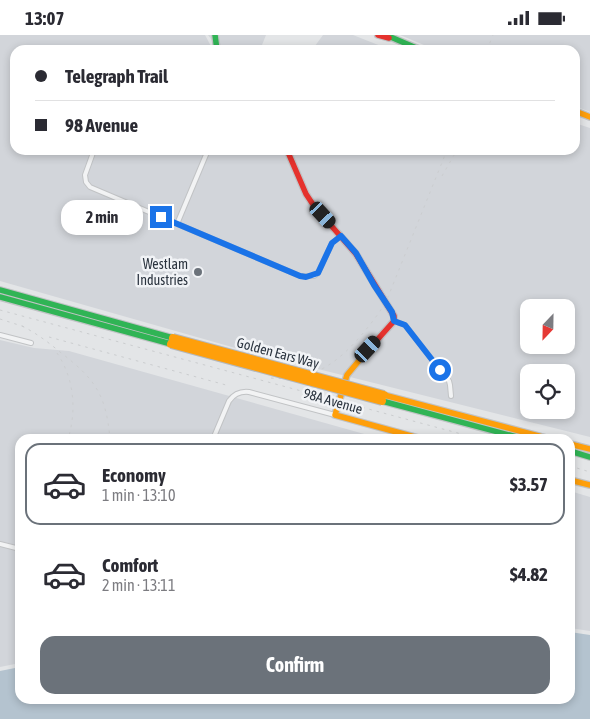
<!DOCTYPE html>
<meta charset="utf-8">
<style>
body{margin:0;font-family:"Asap Condensed",sans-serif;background:#f2f2f3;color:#2b2b33;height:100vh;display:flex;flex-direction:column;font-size:19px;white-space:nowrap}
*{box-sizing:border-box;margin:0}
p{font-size:16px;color:#7c7c81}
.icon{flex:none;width:28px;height:28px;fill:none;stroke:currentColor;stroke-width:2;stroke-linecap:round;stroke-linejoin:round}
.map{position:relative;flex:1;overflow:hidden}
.panel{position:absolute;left:15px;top:399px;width:560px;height:270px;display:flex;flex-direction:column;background:#fff;border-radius:15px;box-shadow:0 2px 8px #0003}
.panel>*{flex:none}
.top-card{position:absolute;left:10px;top:10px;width:570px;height:110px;border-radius:15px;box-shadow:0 2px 8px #0003;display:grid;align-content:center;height:110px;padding:0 25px;background:#fff}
.needle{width:32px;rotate:202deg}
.buttons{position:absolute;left:520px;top:264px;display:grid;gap:10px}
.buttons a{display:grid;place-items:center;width:55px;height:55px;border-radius:10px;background:#fff;box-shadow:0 2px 8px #0003;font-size:25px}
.end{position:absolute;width:22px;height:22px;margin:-11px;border:6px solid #1a73e8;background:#fff;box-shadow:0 0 0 2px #fff}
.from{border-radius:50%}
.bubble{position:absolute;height:35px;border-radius:15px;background:#fff;box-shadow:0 2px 8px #0003;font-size:16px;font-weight:700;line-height:35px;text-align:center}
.car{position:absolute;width:15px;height:30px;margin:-15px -8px;border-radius:6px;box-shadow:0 0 4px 1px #0007;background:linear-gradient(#222 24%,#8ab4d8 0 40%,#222 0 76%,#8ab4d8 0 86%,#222 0)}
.top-card b{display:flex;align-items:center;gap:18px;height:48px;font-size:19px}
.top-card b+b{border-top:1px solid #e1e1e2}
.top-card i{width:12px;height:12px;background:#2b2b33}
ul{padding:9px 0 0;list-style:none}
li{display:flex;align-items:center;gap:15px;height:82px;margin:0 10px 8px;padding:0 15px;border:2px solid transparent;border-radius:15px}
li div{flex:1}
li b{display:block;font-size:19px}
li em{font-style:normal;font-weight:700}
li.selected{border-color:#6b727a}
li>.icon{width:45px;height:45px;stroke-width:1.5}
.button{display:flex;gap:10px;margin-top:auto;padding:10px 25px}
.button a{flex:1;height:58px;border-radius:15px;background:#6b727a;color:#fff;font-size:20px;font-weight:700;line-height:58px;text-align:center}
.status{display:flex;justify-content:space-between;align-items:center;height:35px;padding:0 25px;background:#fff;direction:ltr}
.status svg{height:14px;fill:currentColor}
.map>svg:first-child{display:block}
.built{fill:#d2d5da;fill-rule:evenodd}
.water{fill:#b4c3cf}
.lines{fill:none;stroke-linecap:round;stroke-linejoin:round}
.street-casing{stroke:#c1c3c5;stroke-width:6}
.fast-casing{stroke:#c1c3c5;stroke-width:8}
.slow-casing{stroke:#c1c3c5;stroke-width:8}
.jam-casing{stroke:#c1c3c5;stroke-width:8}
.street{stroke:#f2f3f4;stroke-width:4}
.fast{stroke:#30b455;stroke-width:5.5}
.slow{stroke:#ff9f0a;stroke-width:5.5}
.jam{stroke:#e5322d;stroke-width:5.5}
.rail{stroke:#cbcdcf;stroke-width:1;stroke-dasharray:2.5 5;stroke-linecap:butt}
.slow-bridge-casing{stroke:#b5b8bc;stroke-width:10;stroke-linecap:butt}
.slow-bridge{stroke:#ff9f0a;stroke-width:8}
.route{stroke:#1a73e8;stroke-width:6}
.poi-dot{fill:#6b727a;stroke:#f1f3f6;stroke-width:2}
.labels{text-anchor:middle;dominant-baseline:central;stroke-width:5;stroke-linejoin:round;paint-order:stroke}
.poi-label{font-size:14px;fill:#2b343f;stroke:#f1f3f6;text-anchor:end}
.street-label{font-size:14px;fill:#2b343f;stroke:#f1f3f6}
</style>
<div class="status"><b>13:07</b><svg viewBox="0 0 49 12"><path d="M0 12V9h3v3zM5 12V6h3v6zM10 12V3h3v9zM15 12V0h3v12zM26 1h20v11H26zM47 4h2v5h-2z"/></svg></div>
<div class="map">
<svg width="590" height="684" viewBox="0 0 590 684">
<rect width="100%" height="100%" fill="#e3e5e7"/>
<path class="built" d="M0,0h205l8,15h-198v100h560v-27l15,5v309l-344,-86 -246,-70zM529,272h37v38h-37zM529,338h37v37h-37z
M208,0h58l-6,15h-41z
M323,0h30l38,15h-79z
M400,0h190v77l-15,-6v-56h-139z
M0,305l34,8 35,3 313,88h-362v224l-20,4z
M570,456l20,6v134l-20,-3z"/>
<path class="water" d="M570,597l20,3v84h-590v-48l20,-4v32h550z"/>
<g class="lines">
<g class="street-casing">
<path id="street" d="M94,115l-9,25 1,7 4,5 210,89h14l4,-3 14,-30 9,-7
M177,189l31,-74
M394,286l11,4 44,56 1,4 1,11
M0,300l31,8
M213,404l16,-38c5,-7 11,-10 20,-9l86,23
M0,509l20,5"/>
</g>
<g class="fast-casing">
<path id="fast" d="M215,0l2,15
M386,0l35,15
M0,255l173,48
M0,262l171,47
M382,366l142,38
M570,416l20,6"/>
</g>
<g class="slow-casing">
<path id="slow" d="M575,76l15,6
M362,322l-15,18 -12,40 87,24
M384,360l166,44
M570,409l20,5
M570,445l20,5"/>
</g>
<g class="jam-casing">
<path id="jam" d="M378,0l11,3
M287,115l19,44 8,12 42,48 38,62v5l-32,36"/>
</g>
<use href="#street" class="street"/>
<use href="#fast" class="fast"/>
<use href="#slow" class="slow"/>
<use href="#jam" class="jam"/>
<path class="rail" d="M487,15l6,-15
M442,141l15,-26
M0,275l480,129
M0,284l28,9
M22,291c14,7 26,16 38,26 35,27 46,42 50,87
M49,302l177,48
M57,318c17,25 20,57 11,86
M271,343c42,4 67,-15 93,-46 9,-11 18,-22 24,-35l59,-147
M570,431l20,6"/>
<g class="slow-bridge-casing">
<path id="slow-bridge" d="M173,303l211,57
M171,309l211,57"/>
</g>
<use href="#slow-bridge" class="slow-bridge"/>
</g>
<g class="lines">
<path class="route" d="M161,182l139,59 6,1 12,-4 14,-30 9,-7 15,17 18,32 18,27 2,9 11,4 35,45"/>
</g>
<circle class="poi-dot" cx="198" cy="237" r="5"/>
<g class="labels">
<g class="poi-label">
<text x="188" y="229">Westlam<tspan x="188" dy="16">Industries</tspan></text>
</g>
<g class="street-label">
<text transform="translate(278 318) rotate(15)">Golden Ears Way</text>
<text transform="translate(333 366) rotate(16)">98A Avenue</text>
</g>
</g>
</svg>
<div class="buttons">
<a><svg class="needle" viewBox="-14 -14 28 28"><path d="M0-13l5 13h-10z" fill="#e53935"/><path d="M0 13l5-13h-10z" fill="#7c7c81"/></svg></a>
<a><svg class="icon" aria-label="locate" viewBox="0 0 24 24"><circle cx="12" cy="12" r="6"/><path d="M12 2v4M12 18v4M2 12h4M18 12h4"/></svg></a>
</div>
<i class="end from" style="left:440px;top:335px"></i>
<i class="end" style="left:161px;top:182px"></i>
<div class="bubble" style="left:61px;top:165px;width:82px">2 min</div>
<i class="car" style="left:323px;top:180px;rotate:137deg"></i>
<i class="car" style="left:368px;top:314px;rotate:43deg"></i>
<div class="top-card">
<b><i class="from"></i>Telegraph Trail</b>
<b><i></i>98 Avenue</b>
</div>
<section class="panel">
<ul>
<li class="selected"><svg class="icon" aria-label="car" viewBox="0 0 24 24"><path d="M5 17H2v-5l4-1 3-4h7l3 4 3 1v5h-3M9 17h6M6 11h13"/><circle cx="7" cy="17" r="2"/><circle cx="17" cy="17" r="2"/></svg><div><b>Economy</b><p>1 min · 13:10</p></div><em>$3.57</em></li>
<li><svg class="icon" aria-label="car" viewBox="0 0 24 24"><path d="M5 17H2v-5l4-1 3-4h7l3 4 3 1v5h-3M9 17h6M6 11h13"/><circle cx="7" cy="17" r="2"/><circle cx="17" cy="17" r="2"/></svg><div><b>Comfort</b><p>2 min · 13:11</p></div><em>$4.82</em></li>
</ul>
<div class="button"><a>Confirm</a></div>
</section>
</div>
